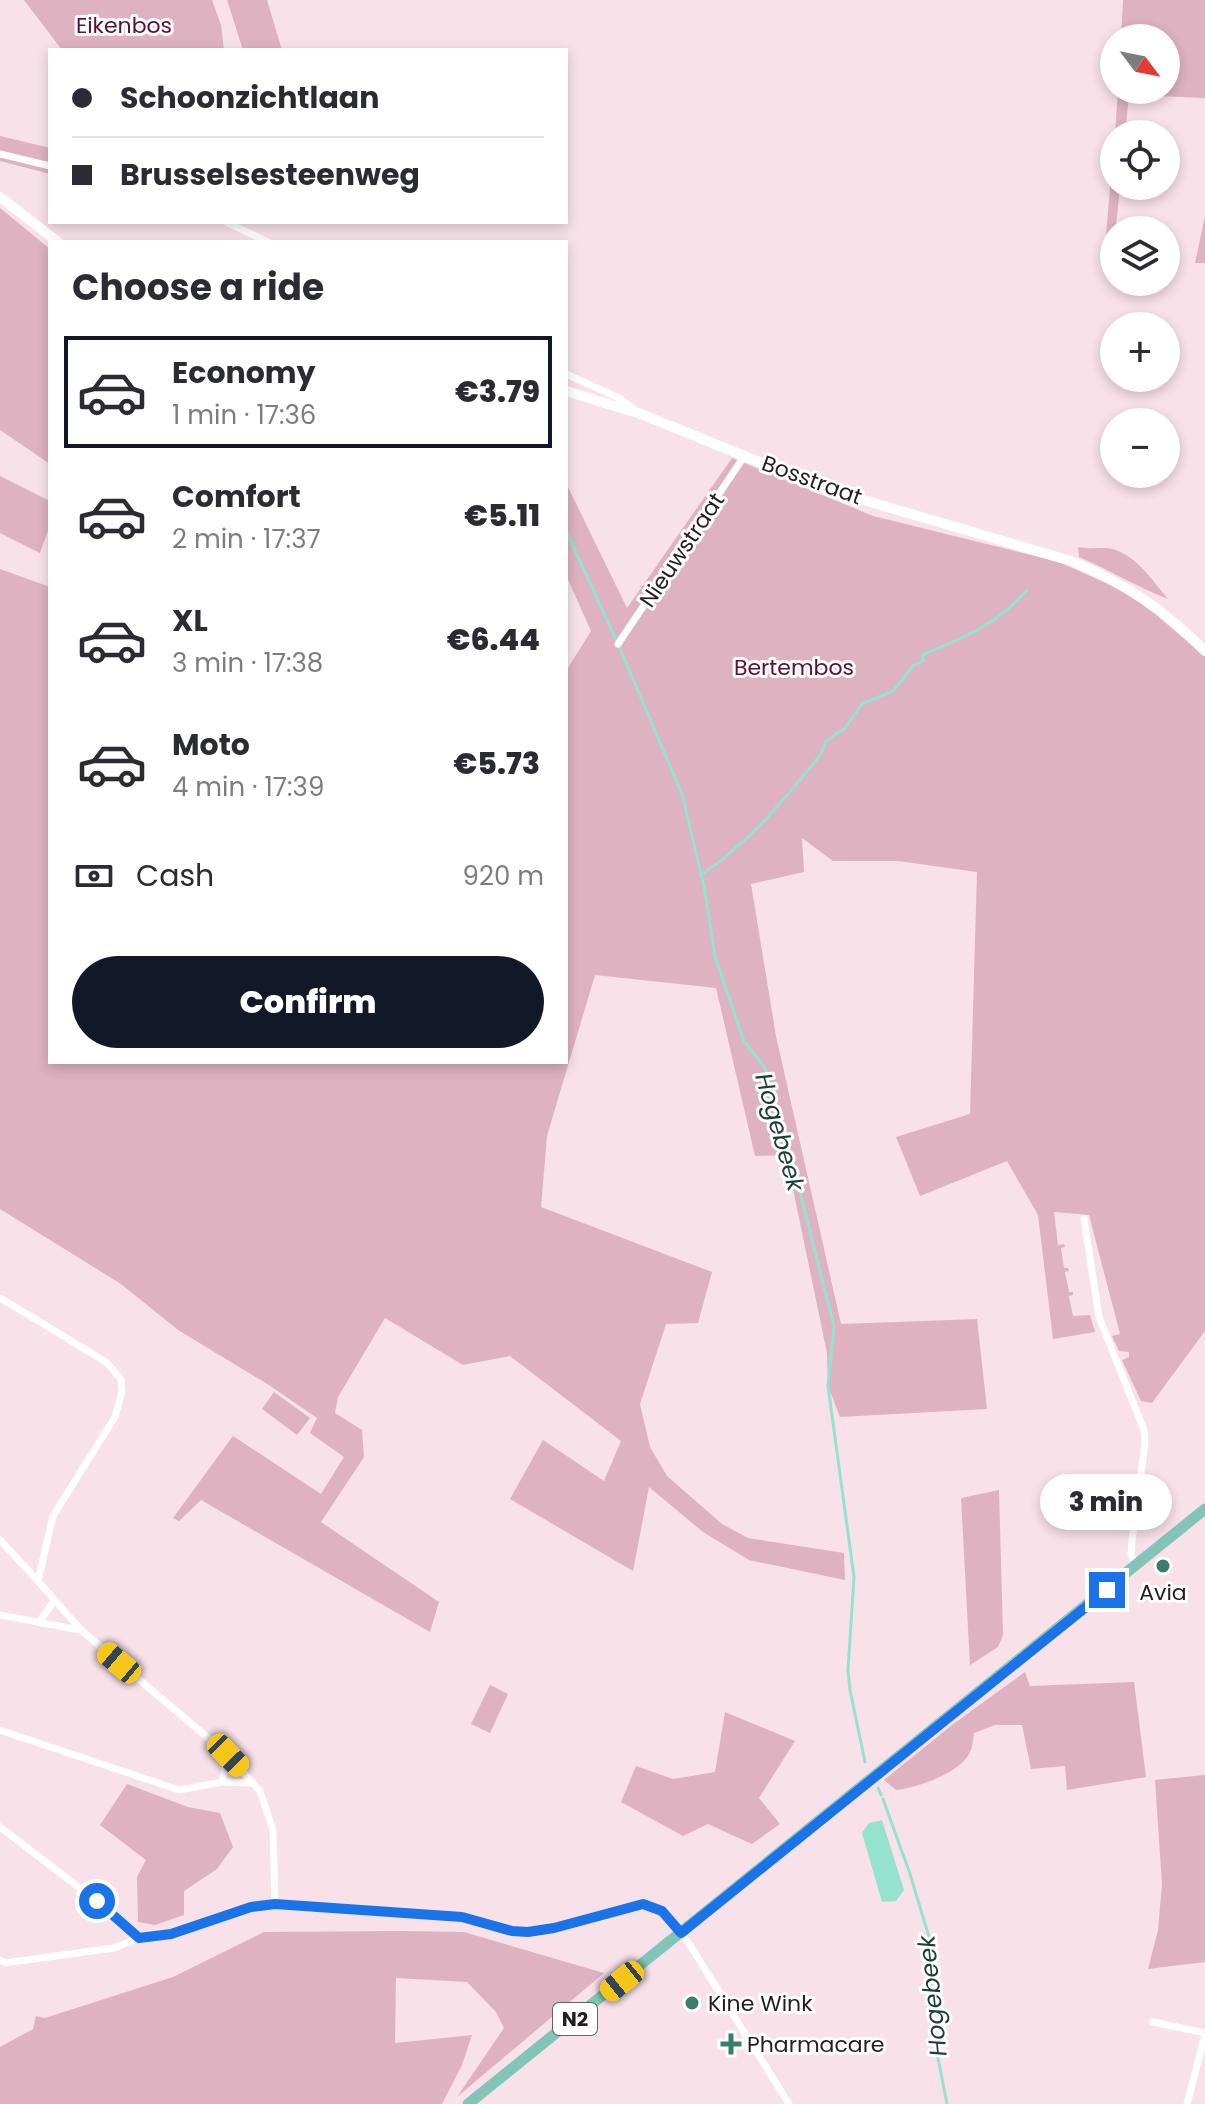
<!DOCTYPE html>
<meta charset="utf-8">
<style>
body{margin:0;font-family:Poppins,sans-serif;background:#f2f2f3;color:#2b2b33;height:100vh;display:flex;flex-direction:column;font-size:30px;white-space:nowrap}
*{box-sizing:border-box;margin:0}
p{font-size:26px;color:#7c7c81}
.icon{flex:none;width:44px;height:44px;fill:none;stroke:currentColor;stroke-width:2;stroke-linecap:round;stroke-linejoin:round}
.map{position:relative;flex:1;overflow:hidden}
.panel{position:absolute;left:48px;top:240px;width:520px;height:824px;display:flex;flex-direction:column;background:#fff;border-radius:0px;box-shadow:0 4px 12px #0003}
.panel>*{flex:none}
.top-card{position:absolute;left:48px;top:48px;width:520px;height:176px;border-radius:0px;box-shadow:0 4px 12px #0003;display:grid;align-content:center;height:176px;padding:0 24px;background:#fff}
.needle{width:52px;rotate:122deg}
.tools{position:absolute;left:1100px;top:24px;display:grid;gap:16px}
.tools a{display:grid;place-items:center;width:80px;height:80px;border-radius:50%;background:#fff;box-shadow:0 4px 12px #0003;font-size:40px}
.end{position:absolute;width:36px;height:36px;margin:-18px;border:10px solid #1a73e8;background:#fff;box-shadow:0 0 0 4px #fff}
.from{border-radius:50%}
.bubble{position:absolute;height:56px;border-radius:28px;background:#fff;box-shadow:0 4px 12px #0003;font-size:26px;font-weight:800;line-height:56px;text-align:center}
.car{position:absolute;width:24px;height:48px;margin:-24px -12px;border-radius:10px;box-shadow:0 0 6px 2px #0007;background:linear-gradient(#f5c518 24%,#345 0 40%,#f5c518 0 76%,#345 0 86%,#f5c518 0)}
.top-card b{display:flex;align-items:center;gap:28px;height:76px;font-size:30px}
.top-card b+b{border-top:2px solid #e1e1e2}
.top-card i{width:20px;height:20px;background:#2b2b33}
ul{padding:0;list-style:none}
li{display:flex;align-items:center;gap:24px;height:112px;margin:0 16px 12px;padding:0 8px;border:4px solid transparent;border-radius:0px}
li div{flex:1}
li b{display:block;font-size:30px}
li em{font-style:normal;font-weight:800}
li.on{border-color:#111827}
li>.icon{width:72px;height:72px;stroke-width:1.5}
h2{padding:0 24px;font-size:36px;line-height:96px}
.pay{display:flex;align-items:center;gap:20px;height:88px;padding:0 24px;font-size:30px}
.pay p{margin-inline-start:auto}
.action{display:flex;gap:16px;margin-top:auto;padding:16px 24px}
.action a{flex:1;height:92px;border-radius:48px;background:#111827;color:#fff;font-size:32px;font-weight:800;line-height:92px;text-align:center}
.map>svg:first-child{display:block}
.green{fill:#deb2c1}
.water{fill:#95e2cf}
.lines{fill:none;stroke-linecap:round;stroke-linejoin:round}
.stream{stroke:#95e2cf;stroke-width:3}
.street{stroke:#fff;stroke-width:7}
.secondary{stroke:#fff;stroke-width:10}
.primary{stroke:#82c5b8;stroke-width:11}
.route{stroke:#1a73e8;stroke-width:10}
.poi-dot{fill:#3b7d6d;stroke:#fff;stroke-width:3}
.labels{text-anchor:middle;dominant-baseline:central;stroke-width:6;stroke-linejoin:round;paint-order:stroke}
.shield{fill:#fff;stroke:#676163;stroke-width:2}
.shield-label{font-size:20px;font-weight:bold;fill:#261d20}
.park-label{font-size:22px;fill:#5b1035;stroke:#fff}
.street-label{font-size:22px;fill:#261d20;stroke:#fff}
.poi-label{font-size:22px;fill:#261d20;stroke:#fff;text-anchor:start}
.water-label{font-size:24px;font-style:italic;fill:#1c4038;stroke:#fff}
</style>
<div class="map">
<svg width="1205" height="2104" viewBox="0 0 1205 2104">
<rect width="100%" height="100%" fill="#f8e1e9"/>
<path class="green" d="M24,0h188l9,25 3,25h-162z
M227,0h40l15,50h-39z
M1123,0h82v98l-76,-3 -4,39h-10l3,-44h48v-52h-45z
M0,136l50,12v26l-50,-13z
M1114,142v44h6l-6,61 -9,-1z
M0,208l50,41v215l-50,-34z
M1205,216v47h-10z
M732,458l141,58 186,46 58,26 28,17 60,52v674l-53,72 -11,-2 -19,-41 7,-3v-5l-10,-1 -7,-15 8,-2 -31,-119 -35,-3 4,33 6,-1 1,3 -4,1 3,20h4l1,3 -4,1 4,20h4v3l-4,1 4,20 17,-1 5,17 -42,7 -15,-124 -31,-54 -87,35 -24,-59 74,-23 7,-242 -79,-11h-65l-31,-23 2,34 -53,12 25,152 65,288 136,-5 10,90 -147,8 -12,-31 -1,-33 -41,-198 -31,1 -39,-168 -121,-13 -48,161 -6,71 171,65 -14,51 -32,1 -26,80 10,43 17,29 55,48 26,14 96,15 1,27 -96,-20 -46,-28 -54,-45 -16,84 -123,-72 33,-59 61,41 17,-40 -111,-85 -47,9 -78,-47 -47,79 -3,16 27,17 2,27 -43,65 118,80 -9,30 -229,-132 -22,21 -6,-3 60,-82 88,58 23,-37 -34,-24 7,-15 -48,-33 -91,-55 -57,-46 -121,-75v-640l50,18v475h516v-391l25,-40 -25,-56v-92l61,125z
M0,476l50,25v24l-10,28 -40,-20z
M1078,547c12,3 29,-1 38,3 22,8 37,31 52,49 -31,-12 -59,-29 -89,-42z
M274,1392l36,26 -13,17 -35,-26z
M999,1490l4,145 -5,12 -28,18 -9,-167z
M1025,1672l5,14 104,-4 12,95 -79,13 -2,-24 -34,3 -9,-44h-27l-21,8c-1,6 -1,14 -4,19 -9,21 -54,36 -74,38l-12,-10 68,-55z
M490,1685l18,9 -18,39 -19,-9z
M725,1712l70,29 -36,57 21,26 -28,20 -44,-20 -25,12 -62,-34 15,-36 37,13 42,-7z
M1205,1775v187l-57,7 10,-39 4,-46 -7,-104z
M127,1784l61,23 32,6 13,34 -16,22 -33,22v24l-29,10 -17,-3 -1,-45 9,-17 -46,-35z
M401,1931l63,1 140,41 -147,124 47,-69 -8,-16 -29,-30 -71,-4 -1,65 77,-8 -10,30 -20,39h-442v-57l33,-18 3,-13 9,2 128,-41 91,-45z"/>
<path class="water" d="M882,1820l22,70 -8,11 -14,1 -20,-69 7,-10z"/>
<g class="lines">
<path class="stream" d="M566,531l52,113 64,150 22,92 11,71 29,84 21,27 28,97 41,161 -6,60 26,191 -6,93 2,20 15,72
M701,875c47,-31 85,-77 120,-121l5,-13 19,-13 17,-24 31,-13 21,-26 9,-4 -1,-6c42,-18 75,-30 105,-65
M878,1788l3,7
M883,1799l27,75 22,73 1,25 -5,35 19,97"/>
<path class="street" d="M0,154l50,12
M226,222l42,20
M566,374l55,25 14,11
M618,644l127,-189
M1084,1219l15,98 45,113 1,14 -13,96 -1,15 6,10
M0,1298l106,64 15,17 1,12 -7,26 -62,99 -15,65 43,49 147,125 32,36 13,39 2,74
M0,1540l38,41
M0,1615l80,15
M39,1622l15,-21
M0,1730l179,60 43,-8
M228,1755l-6,27 29,1
M0,1827l119,91 20,20
M0,1960l5,3 109,-15 25,-10 32,-4 80,-27 24,-3 187,13 50,14 16,1 26,-4 79,-22h20l12,8 23,28 101,162
M1153,2022l52,11
M1187,2104l18,-69"/>
<path class="secondary" d="M0,197l58,45
M566,391l75,23 182,74 248,73c55,23 92,48 134,90"/>
<path class="primary" d="M468,2104l737,-595"/>
</g>
<g class="lines">
<path class="route" d="M97,1901l42,37 32,-4 80,-27 24,-3 187,13 50,14 16,1 26,-4 89,-24 19,7 19,22 426,-343"/>
</g>
<g class="poi-dot">
<circle cx="1163" cy="1566" r="8"/>
<circle cx="692" cy="2003" r="8"/>
<path d="M727 2032h8v8h8v8h-8v8h-8v-8h-8v-8h8z"/>
</g>
<g class="labels">
<rect class="shield" x="553" y="2003" width="44" height="32" rx="6"/>
<g class="shield-label">
<text x="575" y="2019">N2</text>
</g>
<g class="park-label">
<text x="124" y="25">Eikenbos</text>
<text x="794" y="667">Bertembos</text>
</g>
<g class="street-label">
<text transform="translate(812 480) rotate(20)">Bosstraat</text>
<text transform="translate(682 550) rotate(-56)">Nieuwstraat</text>
</g>
<g class="poi-label">
<text x="1163" y="1592" text-anchor="middle">Avia</text>
<text x="708" y="2003">Kine Wink</text>
<text x="747" y="2044">Pharmacare</text>
</g>
<g class="water-label">
<text transform="translate(780 1132) rotate(74)">Hogebeek</text>
<text transform="translate(932 1996) rotate(-96)">Hogebeek</text>
</g>
</g>
</svg>
<div class="tools">
<a><svg class="needle" viewBox="-14 -14 28 28"><path d="M0-13l5 13h-10z" fill="#e53935"/><path d="M0 13l5-13h-10z" fill="#7c7c81"/></svg></a>
<a><svg class="icon" aria-label="locate" viewBox="0 0 24 24"><circle cx="12" cy="12" r="6"/><path d="M12 2v4M12 18v4M2 12h4M18 12h4"/></svg></a>
<a><svg class="icon" aria-label="layers" viewBox="0 0 24 24"><path d="M12 4l9 5-9 5-9-5zM3 14l9 5 9-5"/></svg></a>
<a>+</a>
<a>−</a>
</div>
<i class="end from" style="left:97px;top:1901px"></i>
<i class="end" style="left:1107px;top:1590px"></i>
<div class="bubble" style="left:1040px;top:1474px;width:132px">3 min</div>
<i class="car" style="left:119px;top:1663px;rotate:310deg"></i>
<i class="car" style="left:228px;top:1755px;rotate:136deg"></i>
<i class="car" style="left:622px;top:1981px;rotate:231deg"></i>
<div class="top-card">
<b><i class="from"></i>Schoonzichtlaan</b>
<b><i></i>Brusselsesteenweg</b>
</div>
<section class="panel">
<h2>Choose a ride</h2>
<ul>
<li class="on"><svg class="icon" aria-label="car" viewBox="0 0 24 24"><path d="M5 17H2v-5l4-1 3-4h7l3 4 3 1v5h-3M9 17h6M6 11h13"/><circle cx="7" cy="17" r="2"/><circle cx="17" cy="17" r="2"/></svg><div><b>Economy</b><p>1 min · 17:36</p></div><em>€3.79</em></li>
<li><svg class="icon" aria-label="car" viewBox="0 0 24 24"><path d="M5 17H2v-5l4-1 3-4h7l3 4 3 1v5h-3M9 17h6M6 11h13"/><circle cx="7" cy="17" r="2"/><circle cx="17" cy="17" r="2"/></svg><div><b>Comfort</b><p>2 min · 17:37</p></div><em>€5.11</em></li>
<li><svg class="icon" aria-label="car" viewBox="0 0 24 24"><path d="M5 17H2v-5l4-1 3-4h7l3 4 3 1v5h-3M9 17h6M6 11h13"/><circle cx="7" cy="17" r="2"/><circle cx="17" cy="17" r="2"/></svg><div><b>XL</b><p>3 min · 17:38</p></div><em>€6.44</em></li>
<li><svg class="icon" aria-label="car" viewBox="0 0 24 24"><path d="M5 17H2v-5l4-1 3-4h7l3 4 3 1v5h-3M9 17h6M6 11h13"/><circle cx="7" cy="17" r="2"/><circle cx="17" cy="17" r="2"/></svg><div><b>Moto</b><p>4 min · 17:39</p></div><em>€5.73</em></li>
</ul>
<div class="pay"><svg class="icon" aria-label="cash" viewBox="0 0 24 24"><path d="M3 7h18v10H3z"/><circle cx="12" cy="12" r="2"/></svg>Cash<p>920 m</p></div>
<div class="action"><a>Confirm</a></div>
</section>
</div>
